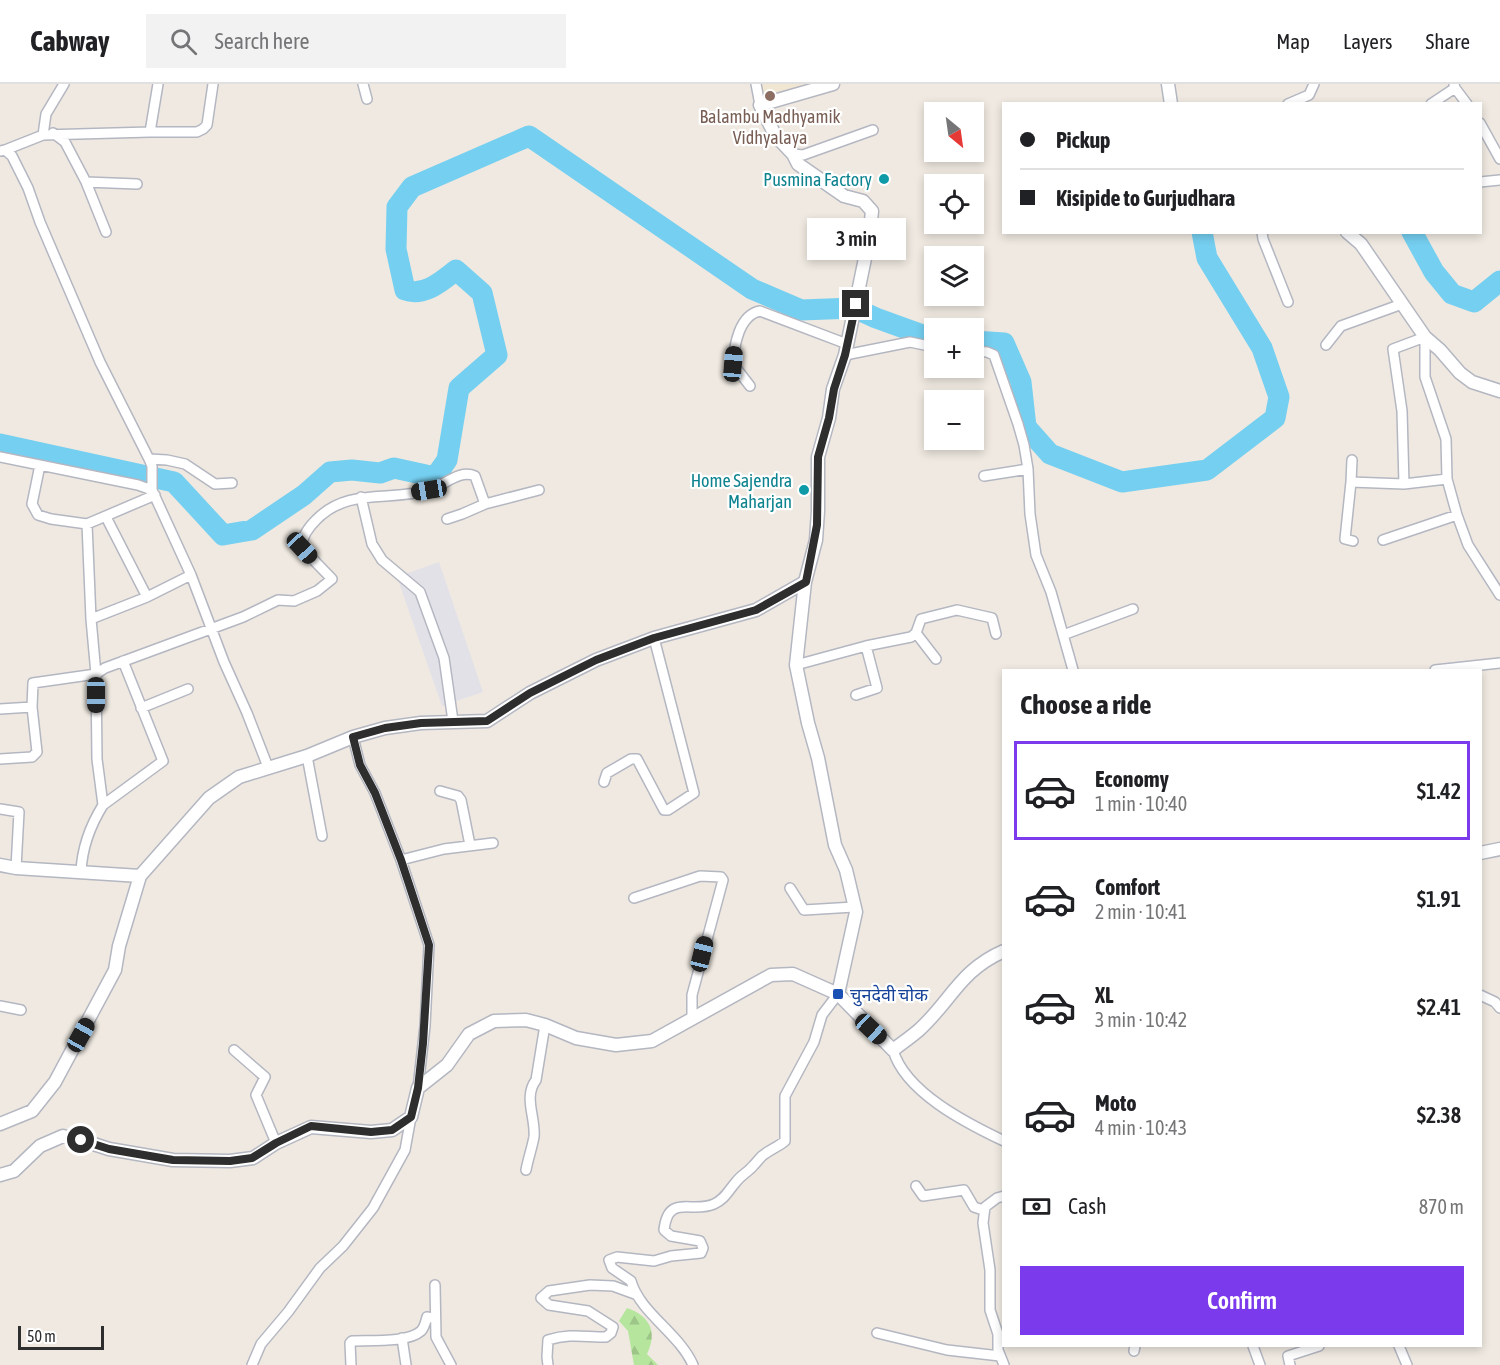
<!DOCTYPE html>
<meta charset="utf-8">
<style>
body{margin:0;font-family:"Asap Condensed","Noto Sans Devanagari",sans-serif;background:#f2f2f2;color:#202124;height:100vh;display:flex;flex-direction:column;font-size:22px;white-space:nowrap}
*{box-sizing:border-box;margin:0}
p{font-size:20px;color:#757577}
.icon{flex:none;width:33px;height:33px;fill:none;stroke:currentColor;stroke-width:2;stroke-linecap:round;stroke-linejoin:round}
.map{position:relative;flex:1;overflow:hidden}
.sheet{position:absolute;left:1002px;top:585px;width:480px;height:678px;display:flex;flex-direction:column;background:#fff;border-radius:0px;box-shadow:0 3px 9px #0003}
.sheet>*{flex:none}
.top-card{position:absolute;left:1002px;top:18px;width:480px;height:132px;border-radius:0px;box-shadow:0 3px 9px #0003;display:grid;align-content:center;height:132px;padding:0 18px;background:#fff}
.needle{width:39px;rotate:151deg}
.tools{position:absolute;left:924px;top:18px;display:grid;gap:12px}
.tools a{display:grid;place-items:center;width:60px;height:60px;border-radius:0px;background:#fff;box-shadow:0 3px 9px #0003;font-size:30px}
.scale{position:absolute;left:18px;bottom:15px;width:86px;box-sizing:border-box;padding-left:6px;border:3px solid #2e2e2e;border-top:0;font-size:16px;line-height:21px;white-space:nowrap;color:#2e2e2e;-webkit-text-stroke:4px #fff;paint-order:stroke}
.end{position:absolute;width:27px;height:27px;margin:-14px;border:8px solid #2e2e2e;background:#fff;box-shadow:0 0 0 3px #fff}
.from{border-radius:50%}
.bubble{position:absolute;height:42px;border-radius:0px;background:#fff;box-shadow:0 3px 9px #0003;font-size:20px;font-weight:600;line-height:42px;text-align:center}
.car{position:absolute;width:18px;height:36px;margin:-18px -9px;border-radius:8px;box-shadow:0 0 4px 2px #0007;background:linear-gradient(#222 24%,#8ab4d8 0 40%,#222 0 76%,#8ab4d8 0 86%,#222 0)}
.top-card b{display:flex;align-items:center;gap:21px;height:57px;font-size:22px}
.top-card b+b{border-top:2px solid #e0e0e0}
.top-card i{width:15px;height:15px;background:#202124}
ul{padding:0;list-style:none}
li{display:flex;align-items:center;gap:18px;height:99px;margin:0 12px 9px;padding:0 6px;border:3px solid transparent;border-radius:0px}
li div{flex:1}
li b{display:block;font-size:22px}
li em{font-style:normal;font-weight:600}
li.current{border-color:#7c3aed}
li>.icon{width:54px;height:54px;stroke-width:1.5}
h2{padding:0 18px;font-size:27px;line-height:72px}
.pay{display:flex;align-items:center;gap:15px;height:66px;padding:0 18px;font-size:22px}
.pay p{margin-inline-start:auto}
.action{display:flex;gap:12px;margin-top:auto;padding:12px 18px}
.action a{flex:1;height:69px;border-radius:0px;background:#7c3aed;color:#fff;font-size:24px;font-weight:600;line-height:69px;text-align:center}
header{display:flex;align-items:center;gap:36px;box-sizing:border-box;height:84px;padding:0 30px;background:#fff;border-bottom:2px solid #e0e0e0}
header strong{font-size:28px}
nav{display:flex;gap:33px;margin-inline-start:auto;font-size:21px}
.search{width:420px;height:54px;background:#f2f2f2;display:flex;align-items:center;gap:15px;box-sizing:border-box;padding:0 21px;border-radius:0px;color:#757577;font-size:22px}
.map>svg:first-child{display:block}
.industrial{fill:#e3e1e8}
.education{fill:#f0e6d1}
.forest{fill:url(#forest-firs)}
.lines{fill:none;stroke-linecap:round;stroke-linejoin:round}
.river{stroke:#75cff0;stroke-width:21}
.minor-casing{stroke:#b4b7c1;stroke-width:12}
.tertiary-casing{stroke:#b4b7c1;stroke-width:15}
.minor{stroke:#fff;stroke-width:9}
.tertiary{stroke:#fff;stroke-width:12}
.route{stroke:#2e2e2e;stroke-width:8}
.education-dot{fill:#8d6e63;stroke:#fff;stroke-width:2}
.culture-dot{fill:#0f9aa8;stroke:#fff;stroke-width:2}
.transit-dot{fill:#1a4fb4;stroke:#fff;stroke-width:2}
.labels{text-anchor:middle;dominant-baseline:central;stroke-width:4.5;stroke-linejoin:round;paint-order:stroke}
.education-label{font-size:18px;fill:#785e54;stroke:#fff}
.culture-label{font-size:18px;fill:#0d838f;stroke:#fff;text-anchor:end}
.transit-label{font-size:18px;fill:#164399;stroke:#fff;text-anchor:start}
</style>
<header>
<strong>Cabway</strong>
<div class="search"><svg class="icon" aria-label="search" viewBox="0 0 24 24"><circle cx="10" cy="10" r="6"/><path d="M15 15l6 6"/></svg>Search here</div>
<nav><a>Map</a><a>Layers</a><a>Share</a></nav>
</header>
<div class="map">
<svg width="1500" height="1281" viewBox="0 0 1500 1281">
<defs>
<pattern id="forest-firs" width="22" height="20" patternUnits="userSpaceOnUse" patternTransform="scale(1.5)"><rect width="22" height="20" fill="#b6e59e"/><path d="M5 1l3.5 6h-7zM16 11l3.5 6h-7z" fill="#9dc588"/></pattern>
</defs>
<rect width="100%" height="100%" fill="#efe9e1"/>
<path class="industrial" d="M439,478l44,130 -41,14 -45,-129z"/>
<path class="education" d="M758,0h66l-62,16z"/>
<path class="forest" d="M627,1224c23,8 31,24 20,46l11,11h-24l-6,-34 -9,-10z"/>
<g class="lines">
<path class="river" d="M1412,148l22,40 18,22 22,8 26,-21
M974,257l30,2 17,39 5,45 24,27 72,28 85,-12 68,-52 4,-21 -17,-49 -55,-90 -5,-26
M0,360l174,38 49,53 29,-5 52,-35 26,-23 22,-2 28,3 14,-5 41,9 12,-17 12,-72 38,-33 -15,-62 -26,-23c-14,11 -32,27 -51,20l-9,-41 1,-42 15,-20 117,-51 223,153 49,21 53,-2 22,10 58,21"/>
<g class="minor-casing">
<path id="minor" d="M363,0l4,15
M756,0l4,21
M1454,0l1,4 12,16
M1288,20l21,-9 5,-11
M1431,20l24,-16
M1480,39l20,36
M150,48h47l6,-3 4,-4 6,-41
M53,49l12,9 21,40 51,2
M43,51l107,-3 8,-48
M5,66l38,-15 3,-21 18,-30
M0,67l5,-1 7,6 16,32 12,34 60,140 49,97 3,7v24l39,85 33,87 23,51 21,54
M793,70l10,1 70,-25
M86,98l20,50
M1480,98l20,-2
M1262,148l1,7 25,63
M1326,261l15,-19 61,-22
M974,267l13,1 7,3 24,69 6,21 4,24 2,45 6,41 15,37 22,78
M845,271l65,-13 24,5
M750,302l-17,-22c1,-18 6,-49 27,-53l87,33
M0,373l138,28 14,5
M149,375l18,1 18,4 30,20 17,-1
M40,381l-8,39 6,11 13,4 36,5 68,-29
M984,392l44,-7
M1447,395l-43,5 -2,-73 -9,-62 32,-12v40l21,62 1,40 10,36 11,30 32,50
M1351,398l1,-22
M361,413l11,47 10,16 38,32 24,66 9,63
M106,433l41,80
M447,435l15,-5 23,-10 54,-14
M87,440l4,95 56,-22 44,-22
M1383,456l74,-25
M1353,457l-8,-2 6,-57 53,2
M91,535l5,55 9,-6 138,-51 35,-17 16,1 23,-10 15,-12 -30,-31c-1,-11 6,-20 14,-28 32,-33 73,-18 113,-30 15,-4 30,-21 46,-14l10,28
M916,549l5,-14 36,-9 35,8 4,16
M1063,551l70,-26
M796,581l70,-19 45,-9 5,-4 20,26
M1435,586l65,-7
M856,611l21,-7 -11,-42
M141,624l47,-19
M0,625l32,-2
M353,653l7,28 15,28 26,67 28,85 -4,81 -7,62
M307,672l15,80
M0,675l32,-2 5,-5 -5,-45 1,-24 63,-9 1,85 6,46c-13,21 -21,42 -22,67
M604,698l3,-9 24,-14h6l27,51h4l26,-17 -40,-155
M440,707l18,5 3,4 9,45
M103,721l60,-44 -40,-100
M0,725l19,3 -3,56
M401,776l43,-11 49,-6
M790,804l14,22 50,-3
M634,814l66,-22 21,1 2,3 -31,115v23
M1480,911l15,7 5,6
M0,922l21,4
M234,966l31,27 -9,18 20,48
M893,966c12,42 73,73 111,91
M526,1086c2,-11 6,-22 8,-33 2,-19 -11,-40 2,-57l9,-55
M916,1102l7,10 41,-6 10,17 9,3
M1004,1112l-7,2 -12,9 -2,16 7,47v40l8,24v16l6,15
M435,1201l1,52 15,28
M877,1249l70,17 53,6
M402,1254l4,27
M1253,1262l7,19
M1399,1262l8,19
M1134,1267l1,-5
M252,1281l9,-21 27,-32 32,-44 23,-22 30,-38 32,-58 6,-33
M351,1281l-1,-22 2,-2c17,-1 56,2 69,-10 3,-3 5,-10 6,-14l7,1
M548,1281l-1,-8 1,-17c22,-7 36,-3 58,-3l5,-4 2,-6 -25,-16 -39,-6 -8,-7 8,-7 41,-6 23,1 22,8
M693,1281c-14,-32 -53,-52 -62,-84l-19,-13 -3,-8 8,-3 37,4 17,-5 30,-3 2,-5 -3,-7 -29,-5 -7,-6c4,-37 28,-16 50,-26 11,-5 14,-13 22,-22 4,-6 12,-10 17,-16 3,-3 6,-7 9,-10 7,-6 16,-9 23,-15v-45l29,-54 8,-27 16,-21
M1290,1281l-2,-9 31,-10"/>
</g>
<g class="tertiary-casing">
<path id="tertiary" d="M833,0l-73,21 15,30 18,19 5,10 46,32 19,5 9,10 -3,28 -24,116 -12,34 -4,29 -11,39v54l-2,29 -11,42 -9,83 12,58 10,35 17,87 11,25 10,42 -18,82
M1168,0l3,20
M1347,148l14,12 64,93 15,13 20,23 12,9 28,9
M1480,769l20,-4
M0,781l16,3 124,8
M0,1040l32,-13 23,-29 60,-112 4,-24 21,-70 69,-78 30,-21 68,-21 46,-19 32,-9 36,-5 66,-2 43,-28 66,-33 58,-22 102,-28 49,-28
M0,1091l14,-4 26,-25 23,-10 18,4 28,9 64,11 57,1 23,-3 23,-15 35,-16 60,5 21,-2 19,-13 7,-29 29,-23 22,-31 25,-13 32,-1 19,5 31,13 40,7 36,-4 119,-66 22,-1 45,20 55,56c9,-7 18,-13 26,-20 32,-29 41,-60 85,-79"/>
</g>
<use href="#minor" class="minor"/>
<use href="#tertiary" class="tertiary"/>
</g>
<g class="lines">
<path class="route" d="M81,1056l28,9 64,11 57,1 22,-3 24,-15 35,-17 60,6 21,-2 19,-13 7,-29 5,-45 6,-98 -28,-85 -26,-67 -15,-28 -7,-28 32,-9 36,-5 66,-2 43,-28 66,-33 58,-22 102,-28 50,-28 11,-57 1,-68 11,-39 5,-29 11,-34 11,-51"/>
</g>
<circle class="education-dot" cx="770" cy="12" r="6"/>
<g class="culture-dot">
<circle cx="884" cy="95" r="6"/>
<circle cx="804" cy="406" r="6"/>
</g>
<rect class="transit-dot" x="832" y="904" width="12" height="12" rx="3"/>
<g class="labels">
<g class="education-label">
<text x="770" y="32">Balambu Madhyamik<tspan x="770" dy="21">Vidhyalaya</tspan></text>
</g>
<g class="culture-label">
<text x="872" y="95">Pusmina Factory</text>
<text x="792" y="396">Home Sajendra<tspan x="792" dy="21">Maharjan</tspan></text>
</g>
<g class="transit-label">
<text x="850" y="910">चुनदेवी चोक</text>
</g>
</g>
</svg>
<div class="tools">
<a><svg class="needle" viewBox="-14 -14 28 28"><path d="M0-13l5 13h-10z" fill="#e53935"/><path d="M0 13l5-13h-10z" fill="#757577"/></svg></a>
<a><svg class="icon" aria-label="locate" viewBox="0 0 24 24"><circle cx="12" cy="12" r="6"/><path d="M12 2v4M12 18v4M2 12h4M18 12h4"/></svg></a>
<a><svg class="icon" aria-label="layers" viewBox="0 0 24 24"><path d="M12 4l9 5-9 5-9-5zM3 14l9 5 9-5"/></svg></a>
<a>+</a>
<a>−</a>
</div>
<div class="scale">50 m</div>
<i class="end from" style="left:81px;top:1056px"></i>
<i class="end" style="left:856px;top:220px"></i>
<div class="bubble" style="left:807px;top:134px;width:99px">3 min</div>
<i class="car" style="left:733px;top:280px;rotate:5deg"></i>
<i class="car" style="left:429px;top:406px;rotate:261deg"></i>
<i class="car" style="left:302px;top:464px;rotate:137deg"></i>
<i class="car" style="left:96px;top:611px;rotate:180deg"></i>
<i class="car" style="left:702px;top:870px;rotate:14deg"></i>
<i class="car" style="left:871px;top:945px;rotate:133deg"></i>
<i class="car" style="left:81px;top:951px;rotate:29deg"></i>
<div class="top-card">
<b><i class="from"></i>Pickup</b>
<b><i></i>Kisipide to Gurjudhara</b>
</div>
<section class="sheet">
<h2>Choose a ride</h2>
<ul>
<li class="current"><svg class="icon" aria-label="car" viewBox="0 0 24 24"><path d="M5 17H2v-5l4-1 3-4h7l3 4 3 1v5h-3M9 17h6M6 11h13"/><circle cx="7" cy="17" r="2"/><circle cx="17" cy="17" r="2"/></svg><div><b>Economy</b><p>1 min · 10:40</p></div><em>$1.42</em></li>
<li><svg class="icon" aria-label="car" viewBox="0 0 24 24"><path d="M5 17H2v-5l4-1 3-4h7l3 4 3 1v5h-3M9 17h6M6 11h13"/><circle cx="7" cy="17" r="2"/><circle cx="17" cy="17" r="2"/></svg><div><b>Comfort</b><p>2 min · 10:41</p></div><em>$1.91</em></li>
<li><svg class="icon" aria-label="car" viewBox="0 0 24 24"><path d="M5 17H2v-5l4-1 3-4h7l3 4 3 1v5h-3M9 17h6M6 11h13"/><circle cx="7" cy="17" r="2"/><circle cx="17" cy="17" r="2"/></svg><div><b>XL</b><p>3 min · 10:42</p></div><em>$2.41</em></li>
<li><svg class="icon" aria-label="car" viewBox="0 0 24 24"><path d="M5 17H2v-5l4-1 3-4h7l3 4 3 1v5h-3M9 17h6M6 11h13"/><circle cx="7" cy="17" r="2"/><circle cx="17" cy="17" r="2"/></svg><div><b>Moto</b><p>4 min · 10:43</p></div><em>$2.38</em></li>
</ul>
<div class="pay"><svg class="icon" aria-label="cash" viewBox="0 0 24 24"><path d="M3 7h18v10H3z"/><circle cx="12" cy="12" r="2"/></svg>Cash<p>870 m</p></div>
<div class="action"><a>Confirm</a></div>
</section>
</div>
